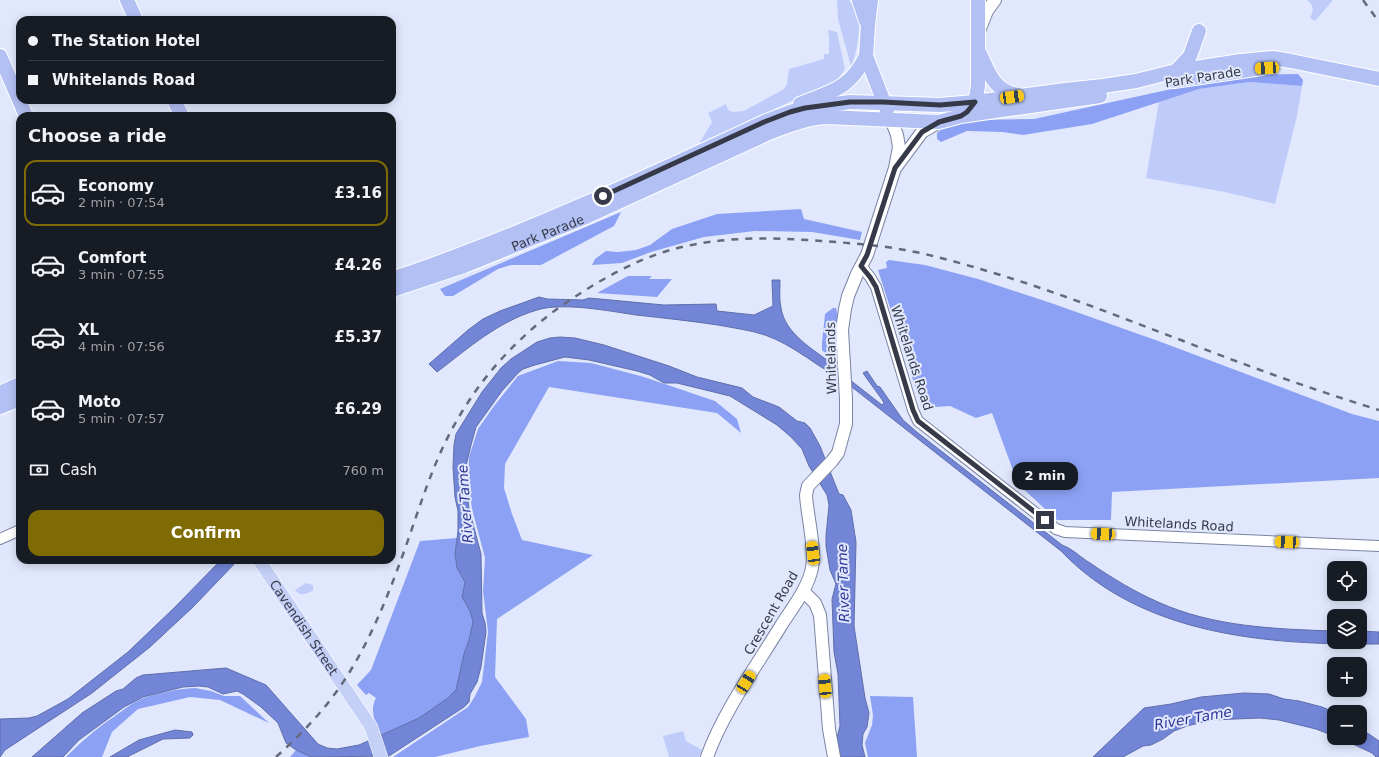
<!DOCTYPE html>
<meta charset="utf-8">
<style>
body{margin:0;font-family:"DejaVu Sans",sans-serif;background:#242831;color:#f1f3f6;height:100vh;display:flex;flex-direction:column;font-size:15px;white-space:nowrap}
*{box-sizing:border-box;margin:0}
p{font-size:13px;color:#9ea1a6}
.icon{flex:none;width:22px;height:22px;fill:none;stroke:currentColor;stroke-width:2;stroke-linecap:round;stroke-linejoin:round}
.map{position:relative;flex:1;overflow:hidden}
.panel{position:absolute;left:16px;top:112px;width:380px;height:452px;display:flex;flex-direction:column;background:#171b24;border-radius:12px;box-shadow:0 2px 10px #0003}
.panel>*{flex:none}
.banner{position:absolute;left:16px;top:16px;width:380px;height:88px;border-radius:12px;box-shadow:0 2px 10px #0003;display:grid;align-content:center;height:88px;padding:0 12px;background:#171b24}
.buttons{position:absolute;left:1327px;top:561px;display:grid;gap:8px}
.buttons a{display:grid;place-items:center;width:40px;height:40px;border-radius:8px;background:#171b24;box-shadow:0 2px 10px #0003;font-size:20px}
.end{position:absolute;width:18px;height:18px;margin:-9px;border:5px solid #363a48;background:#fff;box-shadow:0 0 0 2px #fff}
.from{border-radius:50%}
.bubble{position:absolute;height:28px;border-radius:12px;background:#171b24;box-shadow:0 2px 10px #0003;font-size:13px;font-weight:800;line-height:28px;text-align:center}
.car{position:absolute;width:12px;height:24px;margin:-12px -6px;border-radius:5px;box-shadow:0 0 3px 1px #0007;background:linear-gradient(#f5c518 24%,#345 0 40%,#f5c518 0 76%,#345 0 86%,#f5c518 0)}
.banner b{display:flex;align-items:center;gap:14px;height:38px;font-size:15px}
.banner b+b{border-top:1px solid #363941}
.banner i{width:10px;height:10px;background:#f1f3f6}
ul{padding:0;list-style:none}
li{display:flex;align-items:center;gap:12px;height:66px;margin:0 8px 6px;padding:0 4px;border:2px solid transparent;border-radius:12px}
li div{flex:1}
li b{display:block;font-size:15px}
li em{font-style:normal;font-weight:800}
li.on{border-color:#7e6b04}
li>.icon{width:36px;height:36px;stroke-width:1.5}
h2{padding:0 12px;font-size:18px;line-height:48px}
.pay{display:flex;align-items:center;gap:10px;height:44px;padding:0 12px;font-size:15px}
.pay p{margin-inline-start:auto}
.button{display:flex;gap:8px;margin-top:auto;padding:8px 12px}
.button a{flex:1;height:46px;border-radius:12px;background:#7e6b04;color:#fff;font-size:16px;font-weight:800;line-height:46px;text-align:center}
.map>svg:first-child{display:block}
.green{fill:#bfccfa}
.forest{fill:#8ca1f4}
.water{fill:#7285d6;stroke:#606eab}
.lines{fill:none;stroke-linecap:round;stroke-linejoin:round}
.tertiary-casing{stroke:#7a84a4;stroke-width:12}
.secondary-casing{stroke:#7a84a4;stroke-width:14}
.primary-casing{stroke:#fff;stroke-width:14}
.trunk-casing{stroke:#fff;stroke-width:16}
.tertiary{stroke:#fff;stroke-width:10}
.secondary{stroke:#fff;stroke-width:12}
.primary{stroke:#c5d0f7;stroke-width:13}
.trunk{stroke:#b2c0f4;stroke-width:14}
.rail{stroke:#656a7a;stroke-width:2.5;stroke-dasharray:7 7;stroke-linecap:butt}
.route{stroke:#363a48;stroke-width:5}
.labels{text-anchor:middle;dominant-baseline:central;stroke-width:4;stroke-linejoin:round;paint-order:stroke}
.street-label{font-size:13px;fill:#363a48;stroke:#e1e8fd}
.water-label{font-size:14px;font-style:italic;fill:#2d3896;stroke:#e1e8fd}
</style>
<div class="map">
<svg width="1379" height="757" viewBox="0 0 1379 757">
<rect width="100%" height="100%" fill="#e1e8fd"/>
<path class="green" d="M837,0h12c4,5 8,10 9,16 3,13 -1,38 -7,50l-13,-47z
M1307,0h26l-18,21 -5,-3c4,-7 4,-13 -3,-18z
M828,30l9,2 8,37 -8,11 -138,64 13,-22 -4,-9 18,-9 2,6 5,2 11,-1 40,-22 3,-5 2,-15 35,-10v-5h5v-17z
M1249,82l53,4 -5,30 -22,88 -50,-12 -79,-14 13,-77 40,-12z
M306,583l7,2v5c-6,5 -13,6 -18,0z
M683,731l3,10 16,9 -3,7h-30l-6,-21z"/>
<path class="forest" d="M1298,74l5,6 -1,6 -53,-4 -50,7 -107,35 -69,11 -21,-3 -35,-1 -26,11 -4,-3v-6l8,-7 27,-6 62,-1 133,-29 80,-15z
M801,209l3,10 58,13 -2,8 -48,-8 -57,-1 -51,6 -53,15 -29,11 -30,2 3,-6 11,-8 12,1 18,-2 14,-5 22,-16 45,-15z
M621,212l-7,14 -73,39h-30l-13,4 -45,27h-8l-5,-7z
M889,260l36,5 53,14 73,24 110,39 191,72 27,7v57l-267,14 -1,28h-54l-39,-36 -26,-71 -16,5 -26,-12 -28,2 -44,-138 9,-2 -1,-6z
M628,276h24l-3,3h23l-15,18 -60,-4z
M833,308h3c4,17 3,37 -1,54l-13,-12v-7l3,-29z
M558,361l33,2 53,14 71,24 22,18 4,14 -24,-20 -168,-26 -44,77 -1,24 8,26 10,26 71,15 -96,64 -2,58 31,42 3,18 -49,9 -45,11h-42l75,-50 6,-9 8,-16 6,-50 -5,-41 2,-33 -13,-49 -4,-31 1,-21 9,-28 16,-23 24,-30z
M457,538l-2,16 2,14 8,14 -3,15 8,14 3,11 -4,18 -5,14 -8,36 -8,8 -29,20 -40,18c-3,-13 -10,-26 -3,-38l-7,-5 -3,2 -9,-10 14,-15 49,-129z
M195,688l16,3 13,5h16l29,27 -49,-23 -30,-3 -52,12 -26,23 -10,25h-36c15,-15 31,-29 49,-41 8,-6 17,-13 26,-17 16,-6 36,-10 54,-11z
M870,696l43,1 4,60h-49l-3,-14 7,-18 1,-10z
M296,750l15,7h-21z"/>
<path class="water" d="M772,280h8c0,9 -1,19 1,28 4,26 33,42 53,57l2,4 46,36 2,-2 -1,-2 -20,-28 4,-2 10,15 3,1 23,33 15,13 144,112c11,4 18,12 28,18 22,15 45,29 68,39 55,25 117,27 176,29v11h26v-11l19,1v12c-111,1 -237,-8 -318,-93l-227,-178c-11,-3 -21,-12 -31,-18 -12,-8 -24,-15 -38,-20 -15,-5 -32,-7 -47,-10 -27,-4 -54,-7 -82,-10 -27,-4 -73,-13 -99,-5 -40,12 -68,38 -100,62l-8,-8 39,-34 15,-11 17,-8 39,-14 8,2 36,1 6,-2 75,7 52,-1 1,7 37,4 19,-9z
M560,337l15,1 29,7 65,21 28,11 45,11 11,9 26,10 18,14 8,2 5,5 10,18 19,48 4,1 8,15 5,32 -2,84 11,72 4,15 -2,14 -4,7 -1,11 3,12h-27l-2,-15 4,-16 -2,-52 -4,-22 -2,-53 4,-15 -6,-14 -4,-24v-10l3,-31 -2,-10 -18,-29 -7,-17 -11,-12 -14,-12 -47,-29 -53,-13h-13l-14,-8 -13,-4 -48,-11 -24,-3 -30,8 -12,4 -5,4 -16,18 -26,36 -5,18 -5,21 1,24 2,19 12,45 1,59 3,10 1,9 -5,35 -4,15 -7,12 -1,8 -5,5 -75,49 -78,1 -15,-7 -10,-7 -8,-20 -17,-16 -18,-13 -6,-3 -14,3 -15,-7 -9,-1 -16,1 -40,10 -19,10 -45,33 -16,17h-31l50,-44 34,-22 7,-2 13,-11 7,-3 83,-7 40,17 52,59 9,4 10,1 22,-4 60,-27 29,-20 8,-8 8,-36 5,-14 4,-18 -3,-11 -8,-14 3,-15 -8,-14 -2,-14 3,-23v-20l-3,-14 -2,-30 1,-22 2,-11 26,-42 19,-24 10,-9 26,-17 13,-4z
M221,560h17l-45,47 -43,40 -58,46 -87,57 -5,7v-38l29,-1 8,-2 31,-17 60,-47 46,-44z
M1244,693l25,1 15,5 15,2 23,6 12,5v24l-18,-7 -37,-9 -19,-2 -49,2 -24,6 -13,5 -11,8 -12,6 -8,1 -20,11h-30l51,-49 27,-4 30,-7z
M1360,728l19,13v16h-3l-4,-4 -32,-15h20z
M175,730l17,2 1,3 -3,3 -27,1 -36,18h-17l29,-17z"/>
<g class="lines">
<g class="tertiary-casing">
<path id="tertiary" d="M861,266l9,11 6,10 37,123 5,11 138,108 9,3 314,14
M0,539l20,-9"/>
</g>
<g class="secondary-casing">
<path id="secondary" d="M979,31l8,-20 8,-11
M896,167l26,-35 17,-10
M803,591l12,12 5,12 9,114 5,28
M707,757c16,-45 50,-92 75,-133 11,-17 26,-36 30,-56 4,-19 -5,-53 -6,-73l2,-9 24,-25 6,-8 8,-29v-25l-4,-69 3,-21 3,-13 9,-22 10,-19 28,-87 4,-21 -2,-12 -6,-16"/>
</g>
<g class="primary-casing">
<g id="primary">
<path id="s1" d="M259,560l112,167 10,30"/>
</g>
</g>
<g class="trunk-casing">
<g id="trunk">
<path d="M127,0l9,20"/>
<path d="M859,0l7,21"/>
<path d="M871,0l-3,25 -2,31 21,54"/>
<path d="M979,52c10,20 14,39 39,43"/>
<path d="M0,56l26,60"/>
<path d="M1176,71l14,-15 9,-25"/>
<path d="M1174,81l88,-13"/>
<path d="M174,100l8,16"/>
<path d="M800,104c32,-13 50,-15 66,-48"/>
<path d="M970,110l5,-8 3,-16v-86"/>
<path d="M392,279c128,-43 250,-100 372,-157l26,-10 15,-4 45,-6 90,3 35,-3 90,-12 38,-4 33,-5 40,-10 65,-10 32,-3 18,3 88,18"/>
<path id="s2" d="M392,290l72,-24 122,-49 185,-85c19,-7 36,-14 56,-15l112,5 22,-6 139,-20"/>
<path d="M0,393l20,-9"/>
<path d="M0,407l20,-8"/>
</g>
</g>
<use href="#tertiary" class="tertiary"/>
<use href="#secondary" class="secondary"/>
<use href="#primary" class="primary"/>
<use href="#trunk" class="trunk"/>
<path class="rail" d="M1363,0l16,22
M276,757c21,-19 41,-39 58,-62 30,-40 51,-91 68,-138 19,-52 32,-102 63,-150 26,-42 66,-82 108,-109 29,-19 61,-37 94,-47 51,-15 102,-14 154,-10 28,2 57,4 84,9 28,5 55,13 82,21 68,20 133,46 199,71 64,25 128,48 193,68"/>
</g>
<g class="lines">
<path class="route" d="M603,196l161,-74 26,-10 15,-4 45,-6h33l57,3 35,-3 -8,10 -6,4 -22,6 -17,10 -27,36 -28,87 -6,11 9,11 6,10 37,123 5,11 127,99"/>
</g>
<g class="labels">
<g class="street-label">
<text transform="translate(1203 77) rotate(-9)">Park Parade</text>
<text stroke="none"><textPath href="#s2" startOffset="166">Park Parade</textPath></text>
<text transform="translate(831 358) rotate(-91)">Whitelands</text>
<text transform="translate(912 358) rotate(72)">Whitelands Road</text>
<text transform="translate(1179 524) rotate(3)">Whitelands Road</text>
<text transform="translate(771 613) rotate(-60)">Crescent Road</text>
<text stroke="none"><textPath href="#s1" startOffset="81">Cavendish Street</textPath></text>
</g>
<g class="water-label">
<text transform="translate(465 504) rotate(-94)">River Tame</text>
<text transform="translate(843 583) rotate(-92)">River Tame</text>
<text transform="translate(1193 718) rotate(-10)">River Tame</text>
</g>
</g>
</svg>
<div class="buttons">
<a><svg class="icon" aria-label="locate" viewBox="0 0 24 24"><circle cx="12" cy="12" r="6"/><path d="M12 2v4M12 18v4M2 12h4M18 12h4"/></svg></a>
<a><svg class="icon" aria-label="layers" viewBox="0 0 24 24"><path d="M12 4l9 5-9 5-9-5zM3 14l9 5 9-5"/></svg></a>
<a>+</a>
<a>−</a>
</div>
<i class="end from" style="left:603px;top:196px"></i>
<i class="end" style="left:1045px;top:520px"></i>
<div class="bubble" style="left:1012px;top:462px;width:66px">2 min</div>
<i class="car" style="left:1267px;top:68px;rotate:267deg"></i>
<i class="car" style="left:1012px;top:97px;rotate:82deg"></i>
<i class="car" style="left:1103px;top:534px;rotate:273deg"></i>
<i class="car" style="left:1287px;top:542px;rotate:273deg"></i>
<i class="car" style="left:813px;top:553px;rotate:352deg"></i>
<i class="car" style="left:746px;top:682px;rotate:32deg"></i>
<i class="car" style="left:825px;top:686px;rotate:355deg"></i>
<div class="banner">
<b><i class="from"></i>The Station Hotel</b>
<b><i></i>Whitelands Road</b>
</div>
<section class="panel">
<h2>Choose a ride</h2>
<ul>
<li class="on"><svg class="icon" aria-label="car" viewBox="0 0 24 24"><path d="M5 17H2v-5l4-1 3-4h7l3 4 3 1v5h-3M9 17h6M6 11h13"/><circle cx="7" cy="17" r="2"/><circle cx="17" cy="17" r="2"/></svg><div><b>Economy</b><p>2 min · 07:54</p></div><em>£3.16</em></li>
<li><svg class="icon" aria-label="car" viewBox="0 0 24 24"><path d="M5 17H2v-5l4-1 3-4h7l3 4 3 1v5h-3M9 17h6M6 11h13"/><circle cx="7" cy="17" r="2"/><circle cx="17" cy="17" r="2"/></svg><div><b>Comfort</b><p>3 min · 07:55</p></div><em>£4.26</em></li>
<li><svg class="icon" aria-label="car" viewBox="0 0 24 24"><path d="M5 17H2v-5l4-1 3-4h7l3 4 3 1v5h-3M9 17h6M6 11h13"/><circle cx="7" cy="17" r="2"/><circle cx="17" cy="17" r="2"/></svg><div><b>XL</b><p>4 min · 07:56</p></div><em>£5.37</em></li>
<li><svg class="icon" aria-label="car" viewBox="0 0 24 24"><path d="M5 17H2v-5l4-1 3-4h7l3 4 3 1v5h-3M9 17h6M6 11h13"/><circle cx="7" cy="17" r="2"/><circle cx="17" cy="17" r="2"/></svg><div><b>Moto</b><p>5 min · 07:57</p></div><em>£6.29</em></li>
</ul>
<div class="pay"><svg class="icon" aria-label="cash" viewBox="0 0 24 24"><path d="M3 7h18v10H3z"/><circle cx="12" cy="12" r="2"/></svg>Cash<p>760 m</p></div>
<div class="button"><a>Confirm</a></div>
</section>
</div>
